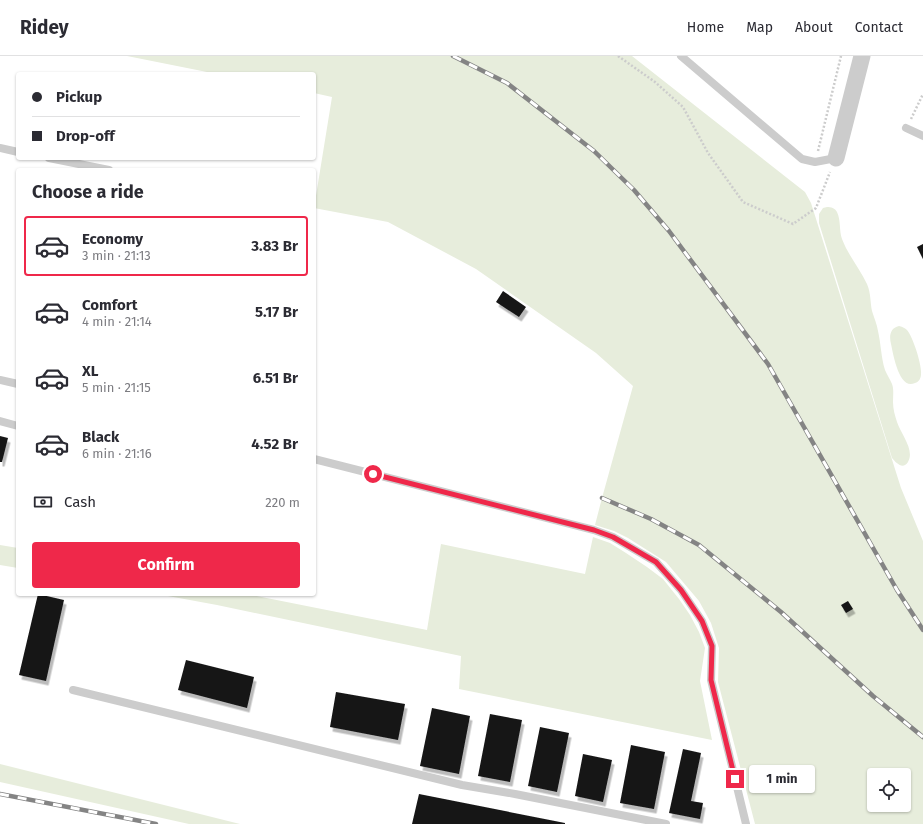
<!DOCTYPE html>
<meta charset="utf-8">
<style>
body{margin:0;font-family:"Fira Sans",sans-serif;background:#f2f2f3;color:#2b2b33;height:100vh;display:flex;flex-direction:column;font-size:15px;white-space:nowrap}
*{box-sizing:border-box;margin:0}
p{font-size:13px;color:#7c7c81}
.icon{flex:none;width:22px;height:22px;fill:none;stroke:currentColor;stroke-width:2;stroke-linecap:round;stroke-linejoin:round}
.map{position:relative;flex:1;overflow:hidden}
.sheet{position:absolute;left:16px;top:112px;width:300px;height:428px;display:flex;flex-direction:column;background:#fff;border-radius:4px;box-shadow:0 1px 3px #0004}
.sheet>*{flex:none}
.hud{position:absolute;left:16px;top:16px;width:300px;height:88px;border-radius:4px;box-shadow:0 1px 3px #0004;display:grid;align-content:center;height:88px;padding:0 16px;background:#fff}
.tools{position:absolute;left:867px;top:712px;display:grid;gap:8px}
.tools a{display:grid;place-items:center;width:44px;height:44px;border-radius:4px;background:#fff;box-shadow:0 1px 3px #0004;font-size:20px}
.end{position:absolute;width:18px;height:18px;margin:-9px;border:5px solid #ef284a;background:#fff;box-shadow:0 0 0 2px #fff}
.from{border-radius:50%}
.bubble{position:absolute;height:28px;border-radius:4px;background:#fff;box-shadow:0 1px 3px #0004;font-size:13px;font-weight:700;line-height:28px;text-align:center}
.hud b{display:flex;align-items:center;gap:14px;height:38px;font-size:15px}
.hud b+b{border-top:1px solid #e1e1e2}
.hud i{width:10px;height:10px;background:#2b2b33}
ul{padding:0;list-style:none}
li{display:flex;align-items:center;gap:12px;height:60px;margin:0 8px 6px;padding:0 8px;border:2px solid transparent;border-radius:4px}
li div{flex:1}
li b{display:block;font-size:15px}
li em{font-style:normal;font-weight:700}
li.current{border-color:#ef284a}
li>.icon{width:36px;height:36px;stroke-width:1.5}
h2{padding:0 16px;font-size:18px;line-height:48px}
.pay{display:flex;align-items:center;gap:10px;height:44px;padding:0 16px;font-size:15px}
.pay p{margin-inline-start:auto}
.action{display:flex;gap:8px;margin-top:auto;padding:8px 16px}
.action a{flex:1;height:46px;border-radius:4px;background:#ef284a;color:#fff;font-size:16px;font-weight:700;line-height:46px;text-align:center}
header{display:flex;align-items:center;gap:24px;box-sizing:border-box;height:56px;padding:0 20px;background:#fff;border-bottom:1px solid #e1e1e2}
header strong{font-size:19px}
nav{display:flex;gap:22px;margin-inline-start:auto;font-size:14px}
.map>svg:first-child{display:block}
.green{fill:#e7eddc;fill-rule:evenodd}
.building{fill:#161616;filter:url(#shadow)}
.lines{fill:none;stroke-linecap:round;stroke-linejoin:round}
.path{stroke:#ccc;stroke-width:2.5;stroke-dasharray:2 2;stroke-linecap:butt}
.lane{stroke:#ccc;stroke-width:8}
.street{stroke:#ccc;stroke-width:17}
.rail-casing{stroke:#848484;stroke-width:4.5}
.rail{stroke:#fff;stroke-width:3;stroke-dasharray:9;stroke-linecap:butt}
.route{stroke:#ef284a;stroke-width:5}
</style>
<header>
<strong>Ridey</strong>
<nav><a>Home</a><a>Map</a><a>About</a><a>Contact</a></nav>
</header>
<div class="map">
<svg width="923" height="768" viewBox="0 0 923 768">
<defs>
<filter id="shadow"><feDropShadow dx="2.5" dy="4.5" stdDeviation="0" flood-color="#0004"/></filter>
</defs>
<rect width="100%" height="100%" fill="#fff"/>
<path class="green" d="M127,0h505l173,136 6,11 90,285 22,53v283h-168l-37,-142 1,-34 -8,-25 -12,-22 -33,-39 -38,-24 -14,-7 -19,-6 7,-27 31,-112 -37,-33 -120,-84 -88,-47 -74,-14 18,-111 -18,-4v-19h-97zM874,719h30v30h-30z
M827,151c4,0 8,1 10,5 4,8 2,19 5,27 6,16 18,30 25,45 4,9 3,18 5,27 2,7 5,13 6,20 3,13 3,26 7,39 2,5 5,9 7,14 2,5 1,12 1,18 0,7 2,14 4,20 4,12 18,28 11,40 -5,8 -12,1 -16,-4l-73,-235v-9l4,-6z
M899,270c4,1 6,2 8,4 6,7 15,35 14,44 0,4 -2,8 -6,9 -16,8 -22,-30 -24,-39 -2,-8 -1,-16 8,-18z
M593,481l17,6 16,10 21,14 16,12 16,20 11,16 9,17 6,16 -5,33 12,59 -253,-51 2,-33 -244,-51 -60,-11h90l180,36 14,-86 144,30z
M0,489l18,3v20l-18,-3z
M0,708l240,60h-51l-189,-42z"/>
<path class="building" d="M923,188v15l-6,-12z
M503,235l23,16 -7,10 -23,-15z
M0,380l8,2 -6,24h-2z
M38,538l26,6 -18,81 -27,-6z
M848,545l5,8 -7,4 -5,-8z
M186,604l68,17 -7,31 -69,-18z
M336,636l69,12 -7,36 -68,-13z
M432,652l38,8 -11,58 -39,-8z
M490,658l32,6 -12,62 -32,-6z
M540,671l29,6 -12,59 -29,-6z
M631,689l34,7 -11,57 -34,-6z
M683,693l18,4 -10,48 12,2 -3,16 -31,-6z
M583,698l29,6 -9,42 -28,-6z
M419,738l146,29v1h-153z"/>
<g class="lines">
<path class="path" d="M618,0l37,26 28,25 25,46 35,49 50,22 23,-16 14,-36
M911,63l12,-25
M818,95l23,-95"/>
<path class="lane" d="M681,0l121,103 13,3 21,-4
M906,72l17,8
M0,92l18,4
M49,102l60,12
M0,324l18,4
M0,365l18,5
M314,403l280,71 19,7 43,25 25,28 21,31 10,25 -1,34 35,144
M73,634l389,95 53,9 151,30"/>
<path class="street" d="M836,102l26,-102"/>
<g class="rail-casing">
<path id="rail" d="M453,0l54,27 87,68 40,39 35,41 99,133 129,226 26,40
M602,442l49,21 48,26 82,67 92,84 50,41
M0,738l156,30"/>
</g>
<use href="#rail" class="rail"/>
</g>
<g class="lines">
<path class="route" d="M373,418l221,56 19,7 43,25 25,28 21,31 10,25 -1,34 24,99"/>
</g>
</svg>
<div class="tools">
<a><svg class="icon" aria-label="locate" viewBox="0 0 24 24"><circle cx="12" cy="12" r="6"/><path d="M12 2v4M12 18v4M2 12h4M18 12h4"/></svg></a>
</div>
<i class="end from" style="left:373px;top:418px"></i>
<i class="end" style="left:735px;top:723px"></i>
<div class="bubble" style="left:749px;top:709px;width:66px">1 min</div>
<div class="hud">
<b><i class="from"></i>Pickup</b>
<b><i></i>Drop-off</b>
</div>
<section class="sheet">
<h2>Choose a ride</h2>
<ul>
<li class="current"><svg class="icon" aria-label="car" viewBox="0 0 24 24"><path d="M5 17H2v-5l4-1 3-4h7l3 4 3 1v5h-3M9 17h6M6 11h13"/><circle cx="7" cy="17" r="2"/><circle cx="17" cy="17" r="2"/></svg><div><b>Economy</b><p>3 min · 21:13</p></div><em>3.83 Br</em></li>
<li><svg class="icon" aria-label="car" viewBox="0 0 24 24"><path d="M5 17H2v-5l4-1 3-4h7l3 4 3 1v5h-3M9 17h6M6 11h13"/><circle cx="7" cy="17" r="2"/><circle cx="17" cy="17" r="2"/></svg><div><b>Comfort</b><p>4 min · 21:14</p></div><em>5.17 Br</em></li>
<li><svg class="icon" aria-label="car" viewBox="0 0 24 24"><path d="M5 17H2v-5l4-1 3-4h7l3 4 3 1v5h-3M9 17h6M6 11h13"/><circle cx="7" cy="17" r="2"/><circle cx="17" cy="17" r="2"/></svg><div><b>XL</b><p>5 min · 21:15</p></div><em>6.51 Br</em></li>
<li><svg class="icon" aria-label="car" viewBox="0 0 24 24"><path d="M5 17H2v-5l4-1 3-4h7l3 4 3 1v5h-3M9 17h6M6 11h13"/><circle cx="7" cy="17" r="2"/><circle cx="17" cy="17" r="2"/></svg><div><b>Black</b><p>6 min · 21:16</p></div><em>4.52 Br</em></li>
</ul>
<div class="pay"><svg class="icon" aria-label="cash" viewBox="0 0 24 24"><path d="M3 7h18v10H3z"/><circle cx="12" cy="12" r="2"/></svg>Cash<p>220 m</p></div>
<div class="action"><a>Confirm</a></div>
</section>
</div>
